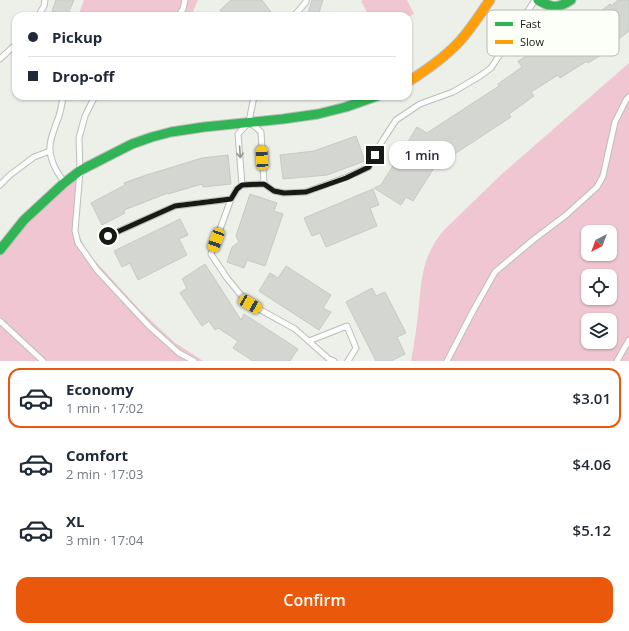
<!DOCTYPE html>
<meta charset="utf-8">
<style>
body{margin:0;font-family:"Open Sans",sans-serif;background:#f6f6f7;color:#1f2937;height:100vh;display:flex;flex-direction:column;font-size:15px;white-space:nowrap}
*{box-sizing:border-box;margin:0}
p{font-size:13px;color:#747a83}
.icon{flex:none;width:22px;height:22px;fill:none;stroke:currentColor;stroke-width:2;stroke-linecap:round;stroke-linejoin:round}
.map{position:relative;height:361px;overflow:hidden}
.side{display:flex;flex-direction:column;background:#fff;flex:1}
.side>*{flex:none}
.hud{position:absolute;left:12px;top:12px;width:400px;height:88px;border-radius:12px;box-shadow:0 1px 3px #0004;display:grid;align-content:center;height:88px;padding:0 16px;background:#fff}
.needle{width:26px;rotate:221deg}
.tools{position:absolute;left:581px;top:225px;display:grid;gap:8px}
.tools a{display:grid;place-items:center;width:36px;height:36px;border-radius:8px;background:#fff;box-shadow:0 1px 3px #0004;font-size:20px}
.end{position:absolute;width:18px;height:18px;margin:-9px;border:5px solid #171914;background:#fff;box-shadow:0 0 0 2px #fff}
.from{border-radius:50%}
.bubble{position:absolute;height:28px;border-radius:12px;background:#fff;box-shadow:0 1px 3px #0004;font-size:13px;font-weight:600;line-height:28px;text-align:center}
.car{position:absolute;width:12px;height:24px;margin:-12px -6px;border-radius:5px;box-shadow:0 0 3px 1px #0007;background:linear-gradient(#f5c518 24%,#345 0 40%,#f5c518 0 76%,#345 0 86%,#f5c518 0)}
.hud b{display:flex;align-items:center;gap:14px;height:38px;font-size:15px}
.hud b+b{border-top:1px solid #e0e1e3}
.hud i{width:10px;height:10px;background:#1f2937}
ul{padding:7px 0 0;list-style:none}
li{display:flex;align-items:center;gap:12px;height:60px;margin:0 8px 6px;padding:0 8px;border:2px solid transparent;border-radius:12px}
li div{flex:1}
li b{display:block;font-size:15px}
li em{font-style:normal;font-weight:600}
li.on{border-color:#ea580c}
li>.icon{width:36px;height:36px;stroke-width:1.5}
.cta{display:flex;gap:8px;margin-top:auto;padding:8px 16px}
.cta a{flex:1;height:46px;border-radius:12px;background:#ea580c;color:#fff;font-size:16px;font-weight:600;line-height:46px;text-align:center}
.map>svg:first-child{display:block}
.green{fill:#efc6d2;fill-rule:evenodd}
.building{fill:#d4d7d1;stroke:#c7cac4}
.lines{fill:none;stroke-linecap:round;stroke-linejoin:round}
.lane-casing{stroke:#bcbeb9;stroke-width:7}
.fast-casing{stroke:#bcbeb9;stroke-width:11}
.slow-casing{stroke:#bcbeb9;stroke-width:11}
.lane{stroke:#fcfdfc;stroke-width:5}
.fast{stroke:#30b455;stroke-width:9}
.slow{stroke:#ff9f0a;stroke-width:9}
.oneway{stroke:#959694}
.route{stroke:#171914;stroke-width:5}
.key{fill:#fcfff7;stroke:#b7bab3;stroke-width:1}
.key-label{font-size:11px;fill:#171914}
</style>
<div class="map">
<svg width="629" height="361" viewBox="0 0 629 361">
<rect width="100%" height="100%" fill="#ecf0e8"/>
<path class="green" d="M84,0h114l-7,16h-113z
M363,0h44l7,14 -6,3v-1h-39l-8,-15z
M629,63v298h-218c3,-15 5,-31 7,-46 4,-34 2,-55 25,-84l60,-58zM588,232h22v22h-22zM588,276h22v22h-22zM588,320h22v22h-22z
M81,170l-5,43 2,21 10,19 52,57 34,32 29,19h-203v-111z"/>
<path class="building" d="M56,0h18l-7,16 -15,-5z
M231,0h31l12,16h-49l-5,-6z
M312,0h11l-5,16h-11z
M618,0h11v31l-24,19 1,2 -18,11 -1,-2 -27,17 -2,-3 -27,17 3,4 -25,18 2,3 -58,38 -5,-9 -35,55 -7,-4 -5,8 -27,-17 7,-3 36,-58 10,6 72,-47 -1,-2 24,-17 -4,-6 22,-13 1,1 23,-13 2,3 28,-17 -3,-3 19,-15 1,2z
M356,136l9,25 -38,14 -44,4 -3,-24 34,-4z
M228,155l3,29 -28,3 -1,-3 -34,10v-1l-44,17 1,3 -23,12 -11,-22 34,-18 -1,-2 25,-9h1l52,-16z
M373,189l6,16 -9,3 7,18 -51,21 -6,-14 -8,3 -8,-18z
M250,194l27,9 -3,8 9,3 -18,52 -18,-6 -3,8 -17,-6 5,-15 7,-5 -3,-6z
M180,219l8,16 -9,4 8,16 -49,25 -8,-17 -8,4 -8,-16z
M205,264l36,56 3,-6 54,35 -8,12h-37l-20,-13 5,-7 -20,-13 -3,2 -6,-9 -7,5 -22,-33 7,-5 -5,-9z
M286,266l45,29 -8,13 8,4 -12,18 -60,-39 11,-18 8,5z
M372,288l4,8 9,-4 21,41 -9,4 8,17 -14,7h-15l-30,-59z"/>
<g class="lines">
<g class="lane-casing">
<path id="lane" d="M38,16l6,-10 1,-6
M178,16l5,-7 2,-9
M294,16l12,-14v-2
M0,59l16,-15
M63,96c-1,9 -3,19 -7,28 -4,12 -9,23 -4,36 2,8 7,15 12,22
M95,96l-10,20 -6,22 1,33 -5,60 3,12 19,27 52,56 30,27 15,8
M252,124l9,8 3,52
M0,185l10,-10 24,-18 16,-6
M242,185l-4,-51 11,-12 5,-26
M108,236l67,-30 56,-7
M0,321l43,40
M309,341l38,-15 9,22 -8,13
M334,361l-5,-2 -34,-30 -45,-25 -10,-10 -13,-16 -16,-24 20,-55 6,-10 5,-4 22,-1 10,7 10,2 22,-1 41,-15 22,-10 12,-24 15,-23 24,-16 33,-12 27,-16 11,-8 44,-68
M447,361l26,-50 22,-39 38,-32 33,-25 31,-28 6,-11 12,-54 11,-22 3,-3
M617,361l12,-21"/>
</g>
<g class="fast-casing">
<path id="fast" d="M538,0c14,8 19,9 33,0
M0,250l24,-30 40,-37 17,-13 51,-26 20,-7 19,-5 33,-5 79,-8 35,-5 28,-7 31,-11"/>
</g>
<g class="slow-casing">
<path id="slow" d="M408,82c18,-12 36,-24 51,-40 12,-13 21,-28 31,-42"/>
</g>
<use href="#lane" class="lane"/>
<use href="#fast" class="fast"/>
<use href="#slow" class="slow"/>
</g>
<defs><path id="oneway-shaft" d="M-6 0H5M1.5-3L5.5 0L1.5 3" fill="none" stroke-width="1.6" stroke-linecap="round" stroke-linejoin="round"/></defs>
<use class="oneway" href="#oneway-shaft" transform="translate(240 152) rotate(86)"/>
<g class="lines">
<path class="route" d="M108,236l67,-30 56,-7 6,-10 5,-4 22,-1 10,7 10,2 22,-1 40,-14 23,-11 6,-12"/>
</g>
<rect x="487" y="10" width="132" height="46" rx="6" class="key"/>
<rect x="495" y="22" width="18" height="4" fill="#30b455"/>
<rect x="495" y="40" width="18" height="4" fill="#ff9f0a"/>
<g class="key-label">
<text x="520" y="28">Fast</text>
<text x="520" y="46">Slow</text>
</g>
</svg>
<div class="tools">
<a><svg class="needle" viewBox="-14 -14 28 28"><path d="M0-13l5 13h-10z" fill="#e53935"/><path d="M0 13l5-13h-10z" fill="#747a83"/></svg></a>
<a><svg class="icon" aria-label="locate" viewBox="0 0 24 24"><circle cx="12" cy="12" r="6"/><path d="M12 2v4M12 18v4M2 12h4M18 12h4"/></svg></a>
<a><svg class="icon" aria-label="layers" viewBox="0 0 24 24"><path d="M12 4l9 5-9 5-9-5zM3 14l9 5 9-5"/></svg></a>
</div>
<i class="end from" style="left:108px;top:236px"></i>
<i class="end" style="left:375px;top:155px"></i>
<div class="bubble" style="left:389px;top:141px;width:66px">1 min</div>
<i class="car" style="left:262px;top:158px;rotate:357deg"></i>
<i class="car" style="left:216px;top:240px;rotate:200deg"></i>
<i class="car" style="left:250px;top:304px;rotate:120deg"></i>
<div class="hud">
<b><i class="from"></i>Pickup</b>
<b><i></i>Drop-off</b>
</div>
</div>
<section class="side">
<ul>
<li class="on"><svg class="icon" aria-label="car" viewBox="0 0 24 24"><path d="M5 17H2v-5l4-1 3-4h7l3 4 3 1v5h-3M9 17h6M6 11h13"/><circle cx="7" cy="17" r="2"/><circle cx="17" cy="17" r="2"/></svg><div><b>Economy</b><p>1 min · 17:02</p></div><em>$3.01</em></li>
<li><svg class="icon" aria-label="car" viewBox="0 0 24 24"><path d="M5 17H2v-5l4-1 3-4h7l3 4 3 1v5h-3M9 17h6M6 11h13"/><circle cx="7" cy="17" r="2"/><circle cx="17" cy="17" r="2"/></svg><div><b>Comfort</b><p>2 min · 17:03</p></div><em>$4.06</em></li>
<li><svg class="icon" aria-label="car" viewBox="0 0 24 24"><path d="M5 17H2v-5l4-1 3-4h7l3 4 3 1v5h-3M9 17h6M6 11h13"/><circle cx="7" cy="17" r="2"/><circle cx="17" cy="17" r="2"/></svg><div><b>XL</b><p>3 min · 17:04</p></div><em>$5.12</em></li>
</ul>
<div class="cta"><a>Confirm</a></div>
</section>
